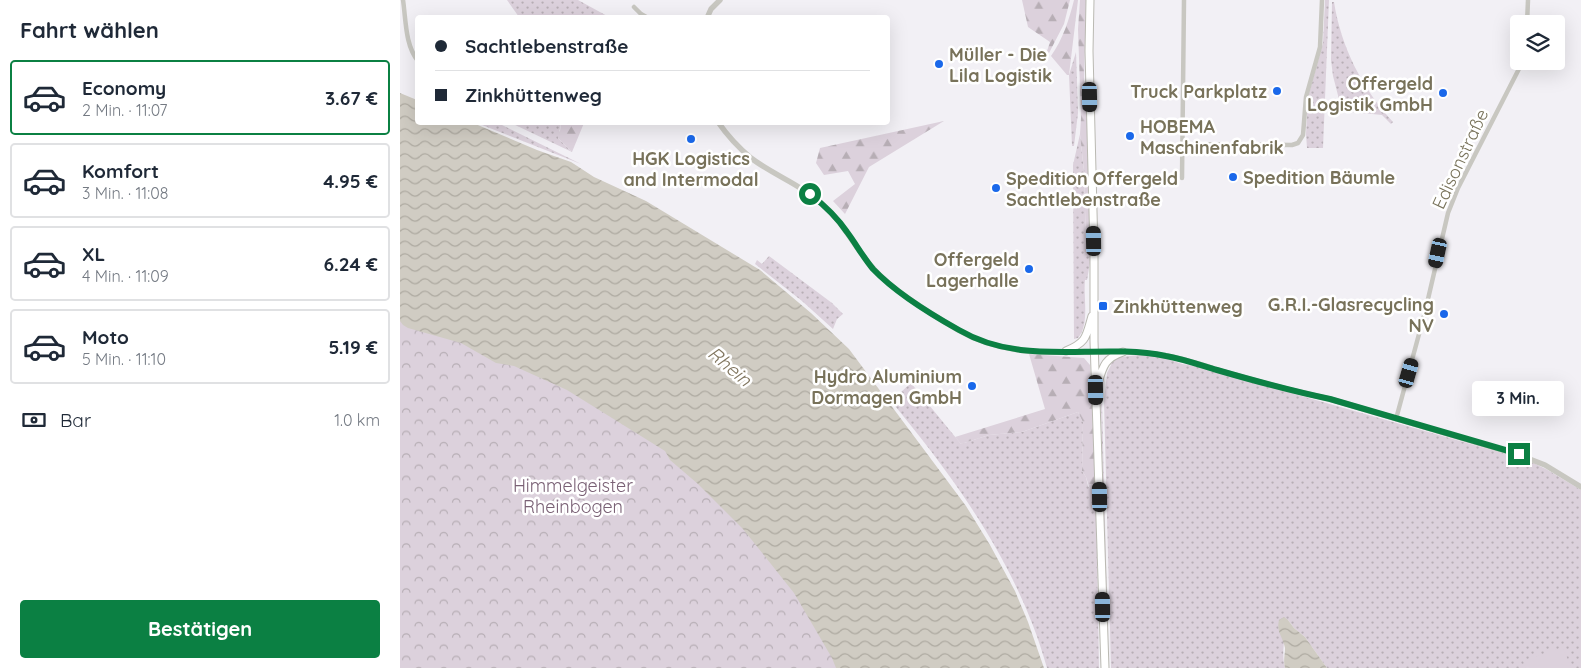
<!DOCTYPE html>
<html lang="de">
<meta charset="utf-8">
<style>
body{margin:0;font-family:Quicksand,sans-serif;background:#f2f2f3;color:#1f2937;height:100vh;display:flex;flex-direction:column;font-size:19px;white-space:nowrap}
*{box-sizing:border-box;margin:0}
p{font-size:16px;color:#747a83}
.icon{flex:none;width:28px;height:28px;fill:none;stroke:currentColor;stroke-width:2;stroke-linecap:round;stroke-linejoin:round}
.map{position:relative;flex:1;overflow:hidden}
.details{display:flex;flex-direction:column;background:#fff;width:400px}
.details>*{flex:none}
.hud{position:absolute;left:15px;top:15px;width:475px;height:110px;border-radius:5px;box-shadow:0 5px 20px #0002;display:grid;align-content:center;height:110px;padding:0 20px;background:#fff}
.fabs{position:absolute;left:1110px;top:15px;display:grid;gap:10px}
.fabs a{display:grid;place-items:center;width:55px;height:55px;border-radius:5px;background:#fff;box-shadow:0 5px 20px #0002;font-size:25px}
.end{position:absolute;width:22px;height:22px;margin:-11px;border:6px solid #0b8043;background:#fff;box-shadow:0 0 0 2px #fff}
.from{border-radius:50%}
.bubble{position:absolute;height:35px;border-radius:5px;background:#fff;box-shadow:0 5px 20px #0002;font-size:16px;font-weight:800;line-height:35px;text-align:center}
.car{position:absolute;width:15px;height:30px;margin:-15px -8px;border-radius:6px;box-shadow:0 0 4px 1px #0007;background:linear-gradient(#222 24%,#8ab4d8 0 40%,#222 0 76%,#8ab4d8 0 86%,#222 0)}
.hud b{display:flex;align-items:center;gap:18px;height:48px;font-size:19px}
.hud b+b{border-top:1px solid #e0e1e3}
.hud i{width:12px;height:12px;background:#1f2937}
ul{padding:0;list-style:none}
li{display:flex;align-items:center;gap:15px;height:75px;margin:0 10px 8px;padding:0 10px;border:2px solid #e0e1e3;border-radius:5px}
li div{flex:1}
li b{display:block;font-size:19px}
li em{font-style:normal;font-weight:800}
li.current{border-color:#0b8043}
li>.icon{width:45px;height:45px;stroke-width:1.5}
h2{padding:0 20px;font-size:22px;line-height:60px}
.pay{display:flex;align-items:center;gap:12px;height:55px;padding:0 20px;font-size:19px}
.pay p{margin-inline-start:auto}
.action{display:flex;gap:10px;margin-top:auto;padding:10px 20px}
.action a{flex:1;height:58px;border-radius:5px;background:#0b8043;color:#fff;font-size:20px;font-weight:800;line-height:58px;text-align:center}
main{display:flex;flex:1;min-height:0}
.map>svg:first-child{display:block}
.grass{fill:url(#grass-dots)}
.forest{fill:url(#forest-firs)}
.park{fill:url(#park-crowns)}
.pitch{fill:#dcd1dc}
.water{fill:url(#water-waves)}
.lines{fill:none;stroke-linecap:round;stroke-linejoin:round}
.primary-casing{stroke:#bab9b2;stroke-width:9}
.minor{stroke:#c8c7c1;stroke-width:4.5}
.tertiary{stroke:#c8c7c1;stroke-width:5.5}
.primary{stroke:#fff;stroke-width:7}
.route{stroke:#0b8043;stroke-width:6}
.poi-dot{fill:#1a68ea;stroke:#fff;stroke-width:2}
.labels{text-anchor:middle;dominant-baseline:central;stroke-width:5;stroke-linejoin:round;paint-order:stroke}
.poi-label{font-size:18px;font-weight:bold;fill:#78725a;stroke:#fff;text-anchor:start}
.street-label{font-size:18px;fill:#78725a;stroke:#fff}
.park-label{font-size:18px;fill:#7a6175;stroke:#fff}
.water-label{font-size:19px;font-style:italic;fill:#80755e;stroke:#fff}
</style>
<main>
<section class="details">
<h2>Fahrt wählen</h2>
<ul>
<li class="current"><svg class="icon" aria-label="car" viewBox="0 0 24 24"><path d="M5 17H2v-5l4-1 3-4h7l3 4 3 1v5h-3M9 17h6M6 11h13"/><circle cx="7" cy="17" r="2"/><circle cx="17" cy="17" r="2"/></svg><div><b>Economy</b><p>2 Min. · 11:07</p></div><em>3.67 €</em></li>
<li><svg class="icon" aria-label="car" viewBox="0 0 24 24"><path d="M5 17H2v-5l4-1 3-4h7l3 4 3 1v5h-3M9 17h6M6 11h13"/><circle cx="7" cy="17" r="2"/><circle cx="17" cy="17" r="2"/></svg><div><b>Komfort</b><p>3 Min. · 11:08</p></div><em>4.95 €</em></li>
<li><svg class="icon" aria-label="car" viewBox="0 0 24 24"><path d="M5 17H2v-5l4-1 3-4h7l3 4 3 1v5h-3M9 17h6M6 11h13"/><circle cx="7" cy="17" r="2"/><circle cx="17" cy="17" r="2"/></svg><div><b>XL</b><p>4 Min. · 11:09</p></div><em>6.24 €</em></li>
<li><svg class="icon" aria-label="car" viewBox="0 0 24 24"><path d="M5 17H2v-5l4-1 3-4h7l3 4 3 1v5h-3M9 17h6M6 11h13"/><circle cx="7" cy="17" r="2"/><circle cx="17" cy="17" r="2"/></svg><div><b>Moto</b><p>5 Min. · 11:10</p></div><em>5.19 €</em></li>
</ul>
<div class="pay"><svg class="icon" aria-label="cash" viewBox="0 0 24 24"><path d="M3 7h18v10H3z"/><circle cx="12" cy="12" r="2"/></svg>Bar<p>1.0 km</p></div>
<div class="action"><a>Bestätigen</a></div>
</section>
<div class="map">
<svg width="1181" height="668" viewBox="0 0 1181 668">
<defs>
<pattern id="grass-dots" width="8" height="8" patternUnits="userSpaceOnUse" patternTransform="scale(1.25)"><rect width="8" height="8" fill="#dcd1dc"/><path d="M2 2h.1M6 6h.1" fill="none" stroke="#b7aeb5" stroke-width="1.8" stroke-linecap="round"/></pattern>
<pattern id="forest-firs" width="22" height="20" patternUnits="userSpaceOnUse" patternTransform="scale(1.25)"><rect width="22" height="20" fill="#dcd1dc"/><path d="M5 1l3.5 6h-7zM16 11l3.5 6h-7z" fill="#b7aeb5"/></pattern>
<pattern id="park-crowns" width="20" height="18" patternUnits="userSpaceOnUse" patternTransform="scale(1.25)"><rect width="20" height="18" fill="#dcd1dc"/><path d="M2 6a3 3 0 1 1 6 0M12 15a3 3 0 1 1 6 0" fill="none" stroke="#b7aeb5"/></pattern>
<pattern id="water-waves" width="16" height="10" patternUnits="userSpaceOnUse" patternTransform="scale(1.25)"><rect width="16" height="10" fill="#d0ccc3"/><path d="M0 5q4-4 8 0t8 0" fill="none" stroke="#aeaaa1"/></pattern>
</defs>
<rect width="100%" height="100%" fill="#f2f0f5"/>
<path class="grass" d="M107,0h71l31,17h-90z
M925,0h4l-6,148h-16l-1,-14 2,-37 15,-54z
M932,2h2c7,45 28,86 59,120l-2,2 -9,-9 -40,-4 -9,-35 -2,-16z
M676,52l2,61 -4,33h-2l-3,-71z
M77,123h21l83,41z
M111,123h50l-3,15 14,14z
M680,134l4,38 2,73h4l1,12 -4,23h-2c-2,17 5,44 -7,58l-4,1 -1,-174z
M369,256l63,47 11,11 -6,5 -4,10 -31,-28 -47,-37 2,-4 5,4z
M741,355l24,3 17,6 14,2 331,94 19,9 35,21v178h-254l-22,-31 -11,-9 -6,-8c-3,15 -7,33 -3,48h-174l-7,-267 3,-28 4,-8 -2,-2 11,-6z
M511,383l50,61 28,-9 33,-3 56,-20 5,10 -1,49 4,6 2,9 8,10 3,172h-52c-28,-101 -90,-187 -156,-267z
M701,404h1l6,235h-1z"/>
<path class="forest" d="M622,0h48l-6,24 -15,29 -2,-2 3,-9 -22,-15z
M674,0h4l-9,75h-2l-16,-19c12,-17 18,-36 23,-56z
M680,0h6l-2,81 3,5 3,159h-4l-2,-73 -4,-38 1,-16 -3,-89z
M544,121l-75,46 -24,47 -12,-13 22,-17 -7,-13 -24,4 -8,-12 4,-15z
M161,123h23l-12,29 -14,-14 -1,-5 3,-2z
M629,354l55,4 6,7 6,131 -5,-3 -5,-16 -4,-6 1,-49 -5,-10 -56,20 -33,3 -28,9 -6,-7 90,-28z"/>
<path class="park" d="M0,218l514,450h-514z"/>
<path class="pitch" d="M1163,647l8,21h-45l-3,-7z"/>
<path class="water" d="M0,93l17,7 1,22 55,1 64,27 34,12 23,15 52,24 114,69 51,43 38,36 117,157 24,39 25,46 13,31 16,46h-208l-4,-10 -38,-65 -51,-64 -45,-45 -28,-24 -5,-9 -98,-61 -53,-24 -18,-3 -35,-20 -53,-15 -5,-3 -3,-4z
M884,617l4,3 6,8 11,9 22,31h-42c-2,-7 0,-13 0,-20 -2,-11 -9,-16 -6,-28z"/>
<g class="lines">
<g class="primary-casing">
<path id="primary" d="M690,0l-1,51 5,200v90l11,327
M666,351c21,-9 20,-14 26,-35
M698,383c5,-17 7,-25 25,-31"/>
</g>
<path class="minor" d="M3,0c3,20 2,45 15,61
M234,7l7,7 7,4
M1127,24l1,-24
M782,144l110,1 6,-2 5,-8 3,-38 14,-50 2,-47
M782,178l2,-178
M996,419l29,-107 23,-99 10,-25 65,-127"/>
<path class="tertiary" d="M307,18l4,-9 9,-9
M318,122c9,13 21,26 33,36 22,17 49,26 70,45 22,18 33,44 52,65 20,23 59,46 85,62 65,38 138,13 208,26 19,3 39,10 58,16 35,10 70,20 106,27l189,56 26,10 36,22"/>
<use href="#primary" class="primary"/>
</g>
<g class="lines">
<path class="route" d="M410,194c14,11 27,23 37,38 9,12 16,25 26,37 21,22 59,46 86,61 65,38 137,12 207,26 17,3 34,9 51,14 38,11 75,21 113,29l189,55"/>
</g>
<g class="poi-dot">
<circle cx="539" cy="64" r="5"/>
<circle cx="877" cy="91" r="5"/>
<circle cx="1043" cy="93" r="5"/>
<circle cx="730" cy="136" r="5"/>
<circle cx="291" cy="139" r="5"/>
<circle cx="833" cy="177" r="5"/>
<circle cx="596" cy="188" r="5"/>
<circle cx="629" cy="269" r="5"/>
<rect x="698" y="301" width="10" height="10" rx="2.5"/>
<circle cx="1044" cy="314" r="5"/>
<circle cx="572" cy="386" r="5"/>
</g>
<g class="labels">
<g class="poi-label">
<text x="549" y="54">Müller - Die<tspan x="549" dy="21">Lila Logistik</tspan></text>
<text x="1033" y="83" text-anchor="end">Offergeld<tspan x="1033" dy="21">Logistik GmbH</tspan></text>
<text x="867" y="91" text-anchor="end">Truck Parkplatz</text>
<text x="740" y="126">HOBEMA<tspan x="740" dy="21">Maschinenfabrik</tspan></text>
<text x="291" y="158" text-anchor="middle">HGK Logistics<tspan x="291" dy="21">and Intermodal</tspan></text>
<text x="843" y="177">Spedition Bäumle</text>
<text x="606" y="178">Spedition Offergeld<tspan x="606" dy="21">Sachtlebenstraße</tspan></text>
<text x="619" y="259" text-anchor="end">Offergeld<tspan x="619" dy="21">Lagerhalle</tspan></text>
<text x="1034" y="304" text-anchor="end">G.R.I.-Glasrecycling<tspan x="1034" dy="21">NV</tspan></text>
<text x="713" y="306">Zinkhüttenweg</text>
<text x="562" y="376" text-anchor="end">Hydro Aluminium<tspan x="562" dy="21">Dormagen GmbH</tspan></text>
</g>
<g class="street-label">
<text transform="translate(1060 159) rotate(-65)">Edisonstraße</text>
</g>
<g class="park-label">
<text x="173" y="485">Himmelgeister<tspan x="173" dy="21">Rheinbogen</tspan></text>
</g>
<g class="water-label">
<text transform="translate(330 366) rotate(40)">Rhein</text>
</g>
</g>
</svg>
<div class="fabs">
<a><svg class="icon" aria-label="layers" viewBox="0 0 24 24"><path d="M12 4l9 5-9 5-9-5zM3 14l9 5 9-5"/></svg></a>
</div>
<i class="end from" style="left:410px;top:194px"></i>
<i class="end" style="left:1119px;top:454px"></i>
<div class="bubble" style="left:1072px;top:381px;width:92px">3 Min.</div>
<i class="car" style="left:690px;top:97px;rotate:179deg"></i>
<i class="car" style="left:694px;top:241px;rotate:359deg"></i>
<i class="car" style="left:1038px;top:253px;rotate:192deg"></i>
<i class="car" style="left:1009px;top:373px;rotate:16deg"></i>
<i class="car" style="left:696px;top:390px;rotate:179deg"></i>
<i class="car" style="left:700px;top:497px;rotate:359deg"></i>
<i class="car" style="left:703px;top:607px;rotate:359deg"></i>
<div class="hud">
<b><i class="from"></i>Sachtlebenstraße</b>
<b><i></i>Zinkhüttenweg</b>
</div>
</div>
</main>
